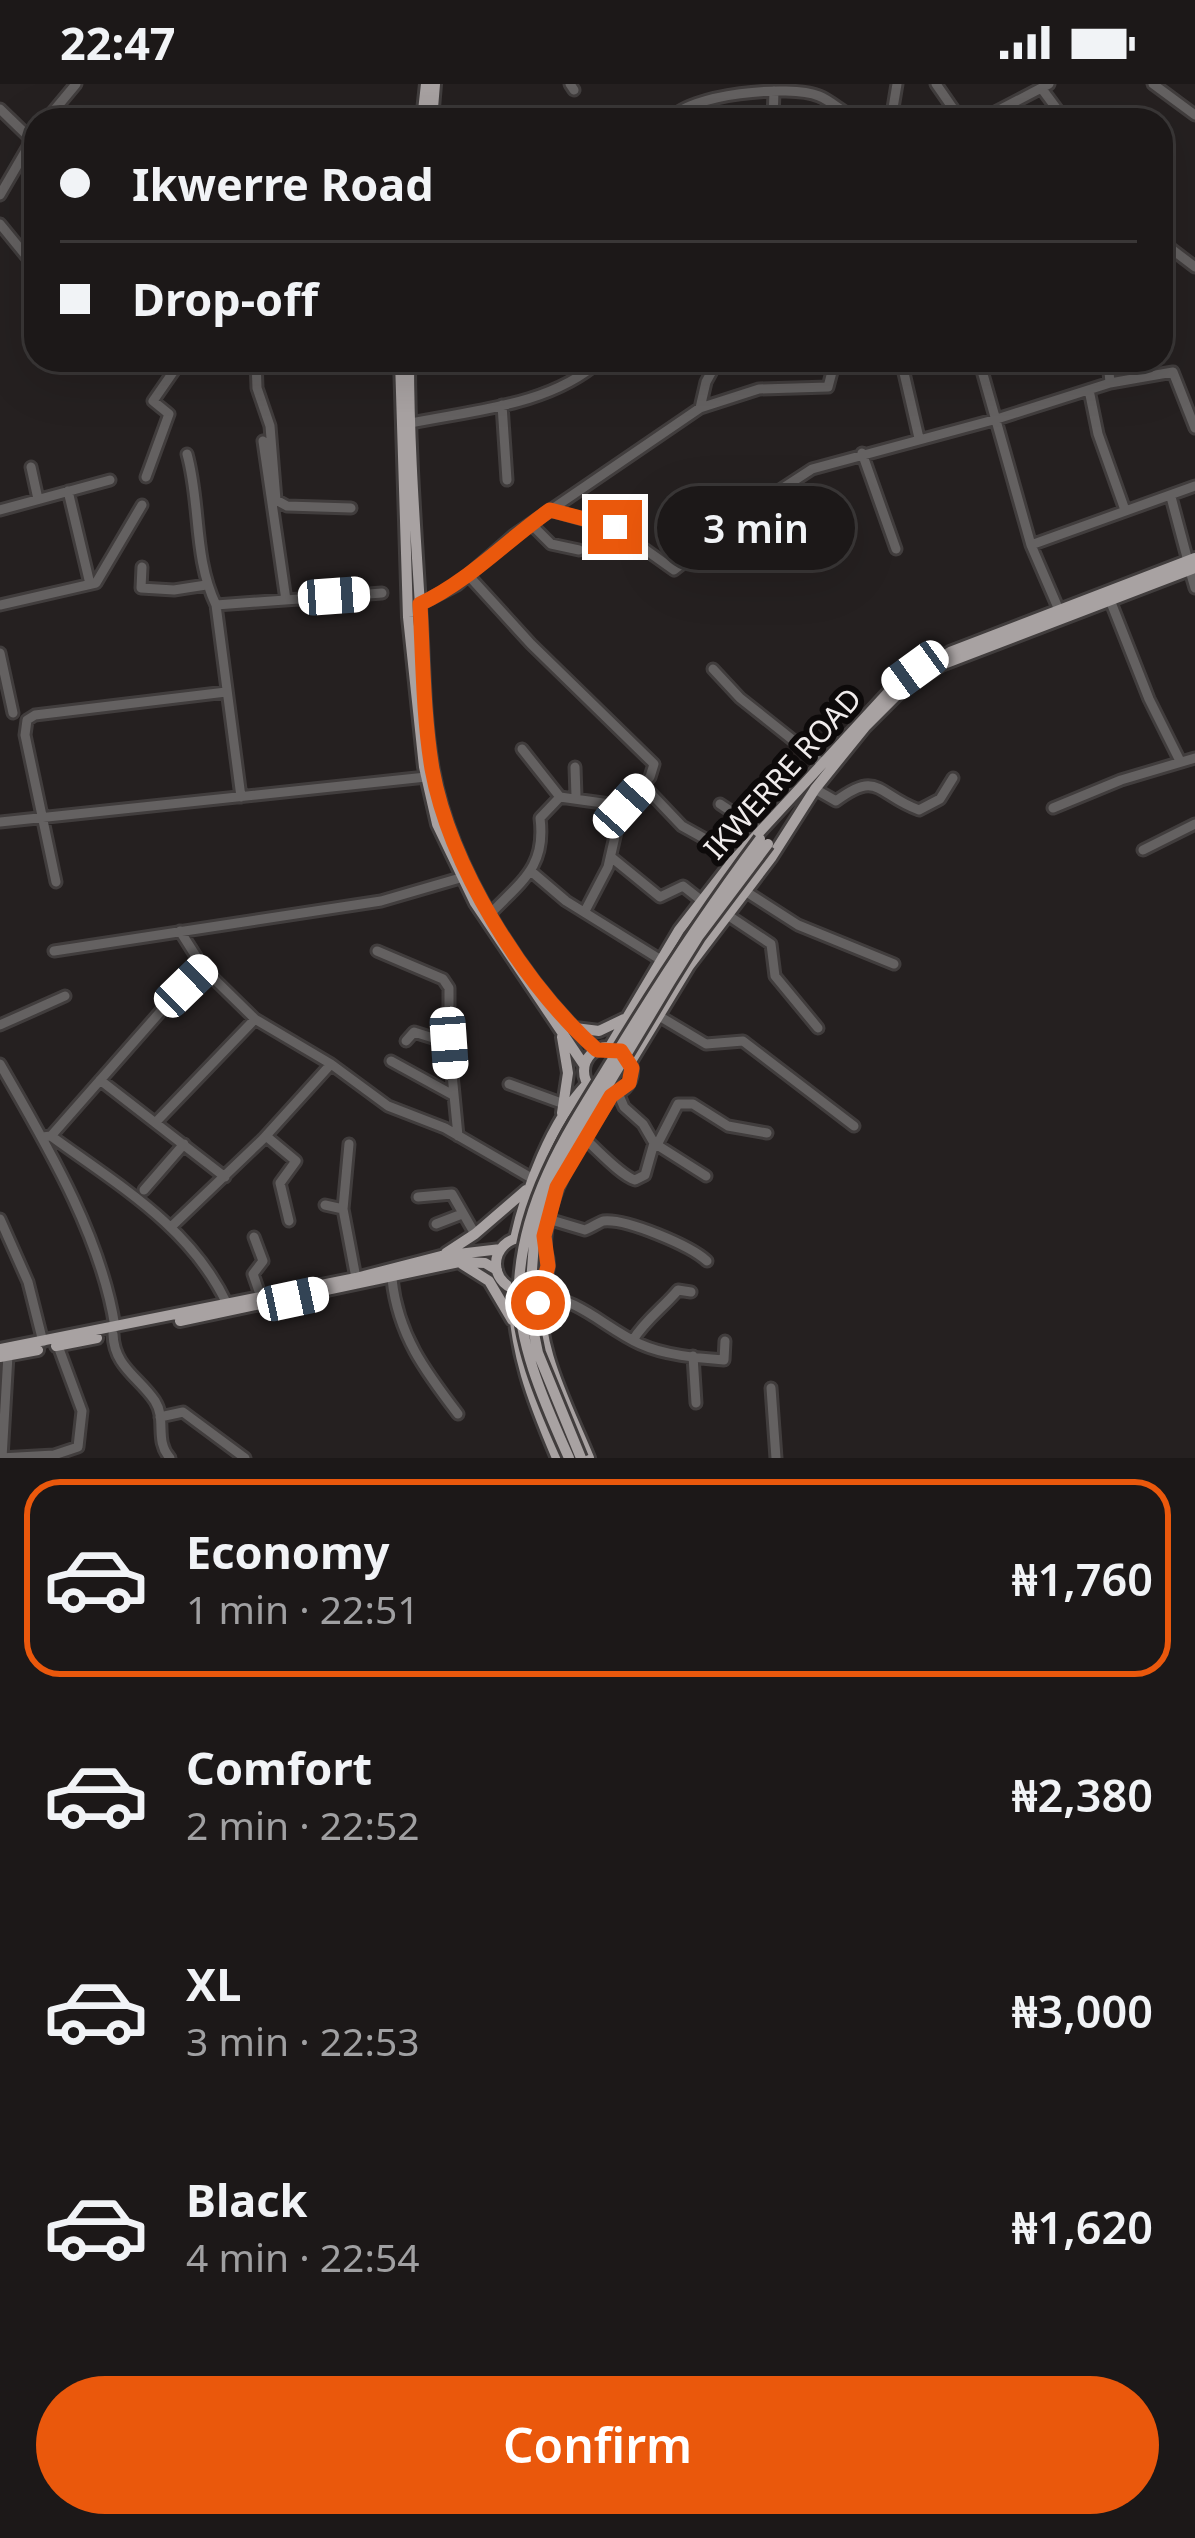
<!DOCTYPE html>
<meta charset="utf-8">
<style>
body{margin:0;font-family:"Noto Sans",sans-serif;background:#252121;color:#f1f3f6;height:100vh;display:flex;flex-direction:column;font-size:45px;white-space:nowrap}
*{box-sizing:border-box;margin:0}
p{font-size:39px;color:#a0a0a2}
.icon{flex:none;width:66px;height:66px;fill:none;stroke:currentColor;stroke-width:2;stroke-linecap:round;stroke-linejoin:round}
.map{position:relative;height:1374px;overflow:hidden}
.details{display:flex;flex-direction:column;background:#1c1818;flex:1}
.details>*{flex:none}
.hud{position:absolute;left:24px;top:24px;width:1149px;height:264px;border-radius:36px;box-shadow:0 12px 48px #0002,0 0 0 3px #3a3737;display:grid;align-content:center;height:264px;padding:0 36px;background:#1c1818}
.end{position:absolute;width:54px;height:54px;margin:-27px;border:15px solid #ea580c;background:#fff;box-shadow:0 0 0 6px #fff}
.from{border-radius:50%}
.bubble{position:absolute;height:84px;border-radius:42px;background:#1c1818;box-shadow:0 12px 48px #0002,0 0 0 3px #3a3737;font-size:39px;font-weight:600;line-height:84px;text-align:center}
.car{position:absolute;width:36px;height:72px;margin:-36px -18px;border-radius:15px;box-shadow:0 0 9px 3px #0007;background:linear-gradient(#fff 24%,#345 0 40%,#fff 0 76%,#345 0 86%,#fff 0)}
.hud b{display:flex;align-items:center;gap:42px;height:114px;font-size:45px}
.hud b+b{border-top:3px solid #3a3737}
.hud i{width:30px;height:30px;background:#f1f3f6}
ul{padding:21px 0 0;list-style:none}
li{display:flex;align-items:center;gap:36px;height:198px;margin:0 24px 18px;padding:0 12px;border:6px solid transparent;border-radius:36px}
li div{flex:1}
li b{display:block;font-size:45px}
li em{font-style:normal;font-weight:600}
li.selected{border-color:#ea580c}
li>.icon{width:108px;height:108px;stroke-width:1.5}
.primary-button{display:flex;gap:24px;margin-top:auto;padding:24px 36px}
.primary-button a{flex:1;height:138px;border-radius:72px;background:#ea580c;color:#fff;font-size:48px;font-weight:600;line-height:138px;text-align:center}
.status{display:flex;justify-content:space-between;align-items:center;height:84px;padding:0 60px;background:#1c1818;direction:ltr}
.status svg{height:33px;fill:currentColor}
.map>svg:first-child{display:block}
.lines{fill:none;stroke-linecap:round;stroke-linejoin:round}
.minor-casing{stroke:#413d3d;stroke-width:15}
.major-casing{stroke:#413d3d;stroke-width:16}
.minor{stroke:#646161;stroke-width:9}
.major{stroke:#a8a2a2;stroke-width:10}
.major-bridge-casing{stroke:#413d3d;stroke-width:16;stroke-linecap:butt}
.major-bridge{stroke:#a8a2a2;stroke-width:10}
.route{stroke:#ea580c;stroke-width:15}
.labels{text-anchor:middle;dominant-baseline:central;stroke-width:12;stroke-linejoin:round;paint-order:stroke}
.street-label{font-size:30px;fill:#f0ecec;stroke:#0d0a0a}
</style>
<div class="status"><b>22:47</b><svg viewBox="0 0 49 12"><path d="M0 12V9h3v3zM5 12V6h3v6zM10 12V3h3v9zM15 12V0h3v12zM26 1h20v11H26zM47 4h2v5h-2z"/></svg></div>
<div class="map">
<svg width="1195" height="1374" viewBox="0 0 1195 1374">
<rect width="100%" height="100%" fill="#252020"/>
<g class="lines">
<g class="minor-casing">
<path id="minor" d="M570,0l4,6
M936,0l25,36
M1153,0l42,31
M1042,5l23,31
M0,25l31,30
M46,36l30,-36
M670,36c17,-26 120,-36 149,-24 15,6 25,19 42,24
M773,36l1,-29
M891,36l6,-36
M980,36l69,-36
M1161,95l1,-1
M0,111l36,-62
M0,140l36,44
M1161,157l34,26
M256,276l1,28 13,38 6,74 11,6 64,2
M901,276l18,78
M979,276l52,185 28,65
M1108,276l2,23
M1089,306l9,44 27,76
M502,321l5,75
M700,324l6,-26 12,-22
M410,339c66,-13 141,-18 191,-63
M263,357l23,159
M862,369l34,96
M187,370c14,50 6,103 29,151l25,192
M31,383l7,32
M146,393l23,-63 -16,-13 25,-36
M68,407l22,93
M1171,413l17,64
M0,426l110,-30
M550,426l65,18 59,42 83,-65 55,-36 185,-50 113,-36 63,-11 22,56
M531,440l20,20 28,6
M1031,461l164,-59
M142,483l-1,21 33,2 32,-5
M1190,487l5,17
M469,492l62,68 123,120 -4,13 -29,33 -13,57 -23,44
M1110,516l39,99 31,62
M420,520l37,-19 57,-50 186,-127 59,-19 69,-2 5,-19 36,-8
M0,521l96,-22 46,-78
M216,521l166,-12
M0,569l13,60
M713,585l27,29 83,66
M522,665l38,48
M575,683l1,29
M643,701l39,41 27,15 23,21
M815,705l21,12c43,-32 41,-6 83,9l21,-11 13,-21
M720,720l38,25
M1053,724l68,-28 74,-22
M0,738l426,-45
M1143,766l52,-26
M611,773l49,40 23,-11 19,15
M532,788l34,29 95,59
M56,798l-31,-147 2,-15 8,-5 191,-23
M745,807l53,34 96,39
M491,829c32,-33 55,-47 49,-95l20,-21 64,9
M726,830l45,30 4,32 43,52
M180,847l24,38 51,50 76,45 57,42 57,22 88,51
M54,867l327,-50 86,-25
M377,867l66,28 6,9v55l9,93
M659,932l47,28 37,-3 111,85
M0,941l65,-29
M406,957l8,-9 35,11
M391,977l62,34
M0,980c46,80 101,171 115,263
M100,996l125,97
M509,1000l55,20
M618,1009l6,14 19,17 11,19 52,33
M156,1038l99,-103
M51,1052l117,-133 36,-34
M266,1052l30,25 -16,22 9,38
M42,1053l9,-1c67,49 140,91 176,168
M584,1054c14,12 36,37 51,42l10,-5 9,-32
M349,1060l-6,65 13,69
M657,1061l21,-41h15l35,22 39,7
M144,1106l40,-46
M418,1113l34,-3 23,40
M325,1121l18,4
M0,1135l28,63 15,60
M548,1135l37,11c1,0 17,-9 18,-9 23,-3 88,25 104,40
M436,1140l26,-10
M172,1142l91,-87 68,-75
M254,1153l9,24 -10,13 8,23
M392,1195c6,56 33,92 66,135
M539,1211c41,4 65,32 101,49 24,11 57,14 84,16l1,-19
M113,1250c1,33 26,43 42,67 12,19 -1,39 15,57
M633,1256c12,-20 30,-32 45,-50l13,2
M693,1272l3,47
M771,1304l5,70
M160,1333l23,-5 62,46
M0,1374l54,-3 24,-8 4,-36 -24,-65
M2,1374l6,-103"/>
</g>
<g class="major-casing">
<path id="major" d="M422,36l4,-36
M432,36l3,-36
M400,276l8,257 16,150 13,57 38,79 109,162
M409,276c0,82 6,164 11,246 4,55 3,111 13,164 18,98 90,214 164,280
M575,944l24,3 25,-12
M584 987a24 24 0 1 1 48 0a24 24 0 1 1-48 0Z
M609,964l70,-118 53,-68 163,-177 55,-33 245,-94
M630,979l59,-97 82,-108 44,-69 50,-62 35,-35 41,-27 254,-97
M562,1029l6,-40 -6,-36
M496 1180a26 26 0 1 1 52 0a26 26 0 1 1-52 0Z
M515,1155c11,-50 36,-117 72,-155
M545,1168c-2,-59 36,-109 66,-156
M446,1169l29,-19 51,-44
M462,1180l27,17 23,39
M541,1197c-8,63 25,121 48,177
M512,1204c3,66 19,109 45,170
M180,1237l279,-59 26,1 12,7
M56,1262l41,-8
M0,1265l356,-71 85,-22 60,-7
M0,1273l38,-7"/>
</g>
<use href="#minor" class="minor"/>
<use href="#major" class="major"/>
<g class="major-bridge-casing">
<path id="major-bridge" d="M569,1374c-23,-52 -53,-117 -50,-175 5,-86 50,-153 94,-224 46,-76 94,-149 147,-220
M581,1374l-43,-105 -9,-44 6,-79 16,-50 119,-198 28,-45 70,-93"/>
</g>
<use href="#major-bridge" class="major-bridge"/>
</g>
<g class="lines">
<path class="route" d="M538,1219l10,-37 -4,-30 13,-49 54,-91 18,-13 3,-15 -11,-17 -24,-1c-74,-66 -147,-183 -165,-281 -9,-54 -9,-110 -12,-165 49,-23 86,-63 130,-94l65,17"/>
</g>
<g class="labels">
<g class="street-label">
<text transform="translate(782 689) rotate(-48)">IKWERRE ROAD</text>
</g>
</g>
</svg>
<i class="end from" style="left:538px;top:1219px"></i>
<i class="end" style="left:615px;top:443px"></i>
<div class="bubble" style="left:657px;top:402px;width:198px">3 min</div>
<i class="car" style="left:334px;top:512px;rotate:86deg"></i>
<i class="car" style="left:915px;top:586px;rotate:234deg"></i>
<i class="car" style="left:624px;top:722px;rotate:42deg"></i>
<i class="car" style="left:186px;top:902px;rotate:46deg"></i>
<i class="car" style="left:449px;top:959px;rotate:176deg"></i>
<i class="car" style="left:293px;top:1215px;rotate:78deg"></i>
<div class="hud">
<b><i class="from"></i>Ikwerre Road</b>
<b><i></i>Drop-off</b>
</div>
</div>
<section class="details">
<ul>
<li class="selected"><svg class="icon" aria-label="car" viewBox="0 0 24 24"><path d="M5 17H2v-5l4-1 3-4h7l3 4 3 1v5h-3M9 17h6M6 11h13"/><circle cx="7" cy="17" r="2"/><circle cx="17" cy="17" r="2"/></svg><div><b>Economy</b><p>1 min · 22:51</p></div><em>₦1,760</em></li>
<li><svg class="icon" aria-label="car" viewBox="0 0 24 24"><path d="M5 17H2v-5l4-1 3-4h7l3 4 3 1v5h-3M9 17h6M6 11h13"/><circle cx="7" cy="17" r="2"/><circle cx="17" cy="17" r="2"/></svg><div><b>Comfort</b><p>2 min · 22:52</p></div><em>₦2,380</em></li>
<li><svg class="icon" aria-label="car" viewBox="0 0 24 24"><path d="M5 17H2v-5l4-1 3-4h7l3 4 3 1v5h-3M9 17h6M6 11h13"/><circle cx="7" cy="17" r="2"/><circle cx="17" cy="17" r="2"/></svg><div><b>XL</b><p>3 min · 22:53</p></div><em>₦3,000</em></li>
<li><svg class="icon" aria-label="car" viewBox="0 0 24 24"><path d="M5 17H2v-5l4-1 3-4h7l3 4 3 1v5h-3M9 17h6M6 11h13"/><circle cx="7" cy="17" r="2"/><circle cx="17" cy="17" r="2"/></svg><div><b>Black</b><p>4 min · 22:54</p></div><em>₦1,620</em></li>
</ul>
<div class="primary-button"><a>Confirm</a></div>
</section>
